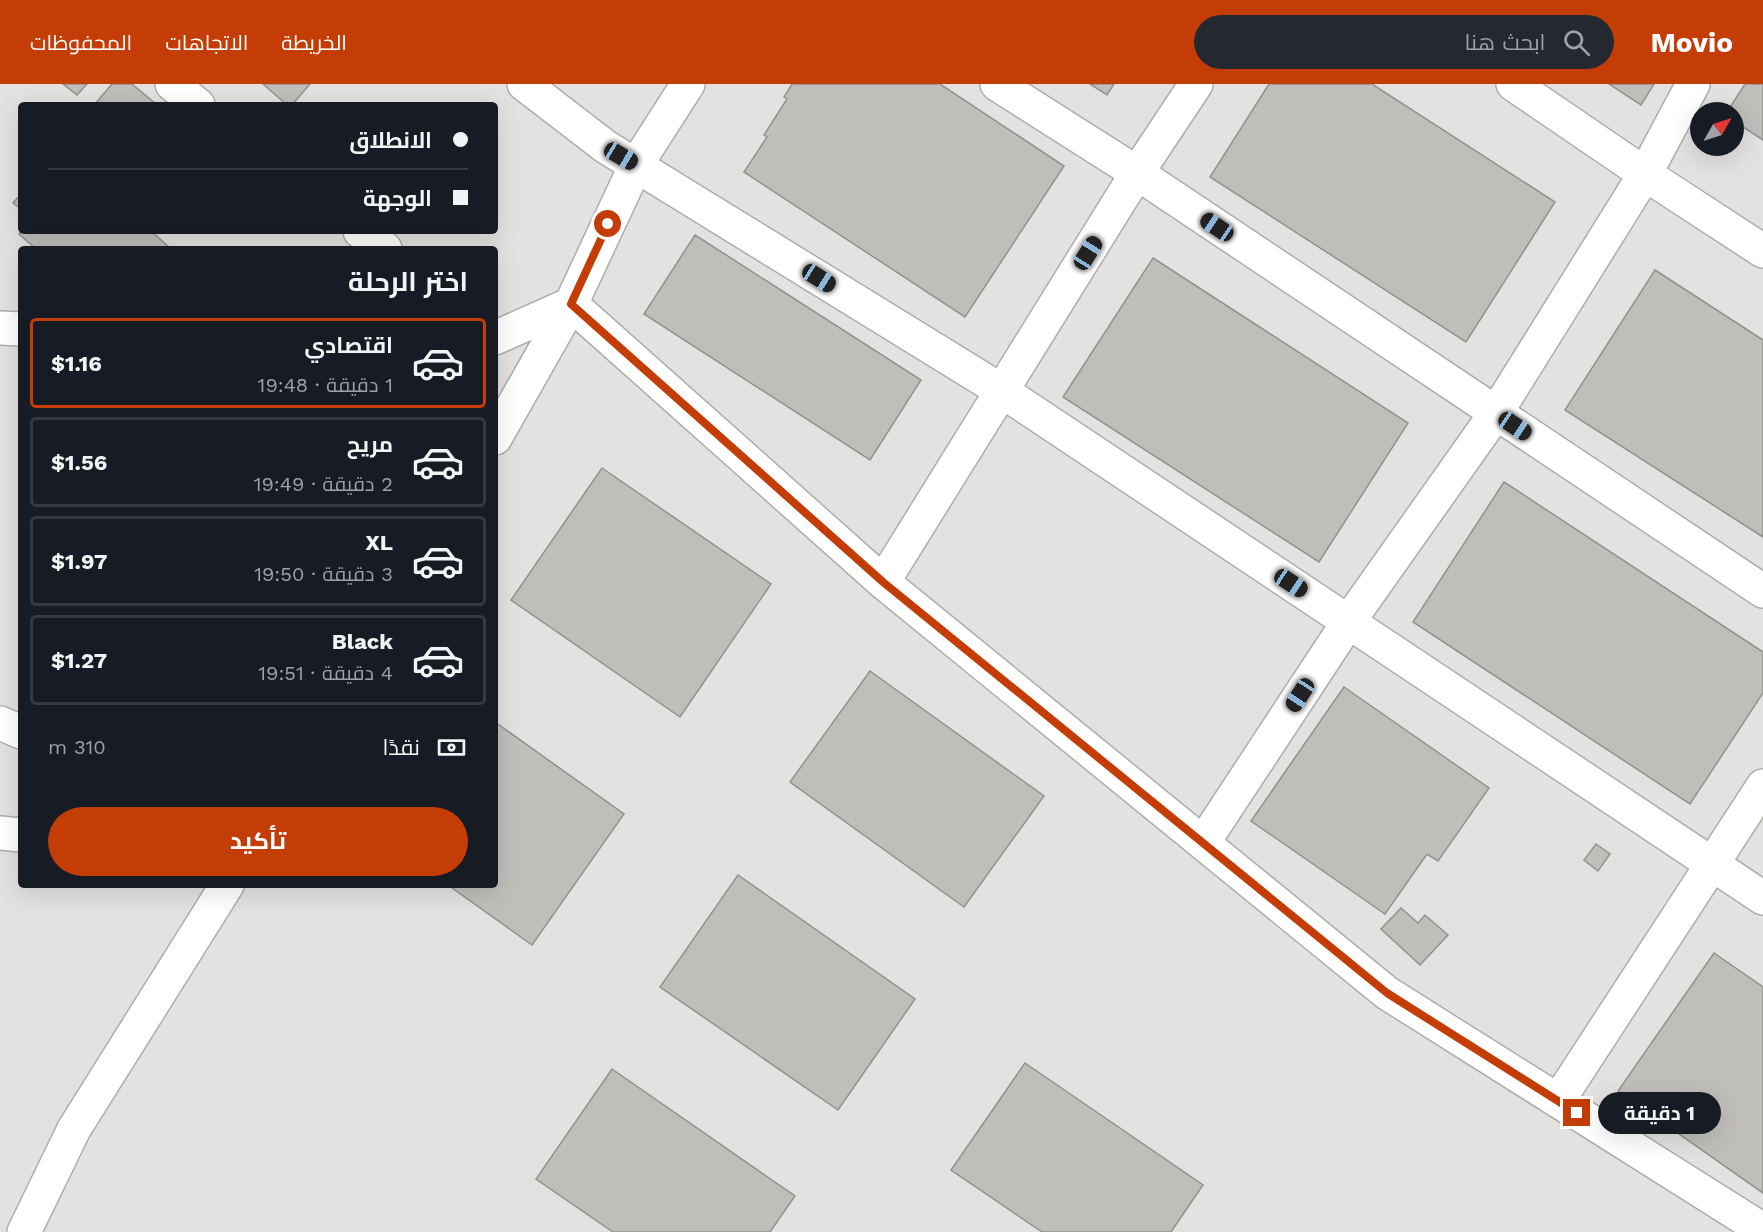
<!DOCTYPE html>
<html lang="ar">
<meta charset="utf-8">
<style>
body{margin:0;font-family:"Work Sans",Cairo,sans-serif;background:#242831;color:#f1f3f6;direction:rtl;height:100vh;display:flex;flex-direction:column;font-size:22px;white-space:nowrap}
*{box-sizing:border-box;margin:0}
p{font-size:20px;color:#9ea1a6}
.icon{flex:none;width:33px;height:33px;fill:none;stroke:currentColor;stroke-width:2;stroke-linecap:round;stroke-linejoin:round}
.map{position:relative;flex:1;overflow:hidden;direction:ltr}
.side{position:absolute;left:18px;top:162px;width:480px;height:642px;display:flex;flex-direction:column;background:#171b24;border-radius:6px;box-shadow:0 6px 24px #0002;direction:rtl}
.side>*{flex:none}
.hud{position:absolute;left:18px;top:18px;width:480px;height:132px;border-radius:6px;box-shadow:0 6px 24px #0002;direction:rtl;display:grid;align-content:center;height:132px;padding:0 30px;background:#171b24}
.needle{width:39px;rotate:51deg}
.controls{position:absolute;left:1690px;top:18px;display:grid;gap:12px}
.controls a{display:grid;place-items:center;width:54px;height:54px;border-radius:50%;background:#171b24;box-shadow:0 6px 24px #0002;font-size:30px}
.end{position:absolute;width:27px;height:27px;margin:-14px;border:8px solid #c43c06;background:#fff;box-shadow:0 0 0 3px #fff}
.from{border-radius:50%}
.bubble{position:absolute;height:42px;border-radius:21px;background:#171b24;box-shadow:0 6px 24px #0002;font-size:20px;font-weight:700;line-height:42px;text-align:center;direction:rtl}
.car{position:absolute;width:18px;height:36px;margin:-18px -9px;border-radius:8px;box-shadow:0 0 4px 2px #0007;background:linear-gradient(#222 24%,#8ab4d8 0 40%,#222 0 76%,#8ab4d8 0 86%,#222 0)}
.hud b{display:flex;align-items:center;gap:21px;height:57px;font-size:22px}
.hud b+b{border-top:2px solid #363941}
.hud i{width:15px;height:15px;background:#f1f3f6}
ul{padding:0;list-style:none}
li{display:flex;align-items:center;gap:18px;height:90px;margin:0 12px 9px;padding:0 18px;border:3px solid #363941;border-radius:6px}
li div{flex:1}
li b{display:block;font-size:22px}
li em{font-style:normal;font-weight:700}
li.active{border-color:#c43c06}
li>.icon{width:54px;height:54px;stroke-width:1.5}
h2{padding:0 30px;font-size:27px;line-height:72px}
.pay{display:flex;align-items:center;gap:15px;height:66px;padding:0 30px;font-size:22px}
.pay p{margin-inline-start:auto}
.cta{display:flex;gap:12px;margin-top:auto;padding:12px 30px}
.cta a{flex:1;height:69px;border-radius:36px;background:#c43c06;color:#fff;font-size:24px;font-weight:700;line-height:69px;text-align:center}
header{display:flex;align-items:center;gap:36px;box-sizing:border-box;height:84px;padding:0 30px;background:#c43c06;color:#fff}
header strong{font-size:28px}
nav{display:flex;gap:33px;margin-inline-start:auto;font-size:21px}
.search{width:420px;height:54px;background:#242831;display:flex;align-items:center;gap:15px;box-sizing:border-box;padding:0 21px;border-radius:33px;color:#9ea1a6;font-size:22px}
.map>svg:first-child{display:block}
.building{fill:#c0bebb;stroke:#93918f;stroke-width:1.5}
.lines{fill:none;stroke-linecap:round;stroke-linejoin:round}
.minor-casing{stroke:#aeadaa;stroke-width:36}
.minor{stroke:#fff;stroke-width:33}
.route{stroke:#c43c06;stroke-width:8}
</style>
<header>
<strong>Movio</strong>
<div class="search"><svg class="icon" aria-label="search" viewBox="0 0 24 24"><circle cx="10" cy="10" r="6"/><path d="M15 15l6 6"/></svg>ابحث هنا</div>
<nav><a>الخريطة</a><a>الاتجاهات</a><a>المحفوظات</a></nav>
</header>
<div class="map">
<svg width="1763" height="1148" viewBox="0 0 1763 1148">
<rect width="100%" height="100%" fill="#e4e2e0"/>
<path class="building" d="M63,0h24l-10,11z
M112,0h20l25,21h-60l-2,-1z
M263,0h47l-18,21h-5z
M792,0h148l124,82 -99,151 -221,-145 23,-35 -3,-2 23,-36 -3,-2z
M1090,0h24l-7,11z
M1269,0h103l183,118 -89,140 -256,-165z
M1609,0h45l-13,21z
M1745,0h18v56l-29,-19v-9h-7z
M21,110v15l-8,-6z
M21,147h130l19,17 -134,1 -17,-15z
M695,151l226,145 -51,80 -226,-146z
M1153,174l255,165 -89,139 -256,-165z
M1655,186l108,70v197l-198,-127z
M602,384l169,116 -91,133 -169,-117z
M1504,398l259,170v41l-73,111 -277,-182z
M870,587l174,125 -80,111 -174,-125z
M1344,603l145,101 -51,73 -11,-7 -42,60 -134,-93z
M495,638l129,92 -92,131 -84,-60h47z
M1596,760l14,10 -12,17 -14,-11z
M738,791l177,124 -77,111 -178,-123z
M1401,824l17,15 7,-8 23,20 -28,30 -39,-36z
M1714,869l49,34v206l-145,-102z
M1025,979l178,122 -32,47h-129l-91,-62z
M612,985l183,127 -25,36h-157l-77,-53z"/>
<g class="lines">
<g class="minor-casing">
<path id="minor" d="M172,0l26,21
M524,0l82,63 396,244 761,507
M688,0l-52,81 -65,139 312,278 504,411 376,237
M997,0l140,89 626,418
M1513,0l132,90 118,77
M360,147l25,18
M0,244l21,1
M495,254l76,-34
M495,354l76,-134
M883,498l254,-409 59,-89
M0,639l21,9
M0,749l21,2
M1203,759l146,-222 147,-208 149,-239 48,-90
M1558,1017l205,-315
M24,1148l50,-103 153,-244"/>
</g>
<use href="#minor" class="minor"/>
</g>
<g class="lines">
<path class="route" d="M608,140l-37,80 312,278 504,411 190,120"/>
</g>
</svg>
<div class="controls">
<a><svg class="needle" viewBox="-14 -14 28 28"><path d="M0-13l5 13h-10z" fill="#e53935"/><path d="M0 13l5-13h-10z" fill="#9ea1a6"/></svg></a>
</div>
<i class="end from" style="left:608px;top:140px"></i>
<i class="end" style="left:1577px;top:1029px"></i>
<div class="bubble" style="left:1598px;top:1008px;width:123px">1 دقيقة</div>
<i class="car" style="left:621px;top:72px;rotate:120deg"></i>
<i class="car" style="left:1217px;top:143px;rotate:304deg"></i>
<i class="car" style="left:1088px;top:169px;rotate:32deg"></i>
<i class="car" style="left:819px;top:194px;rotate:122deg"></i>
<i class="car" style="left:1515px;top:342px;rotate:124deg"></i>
<i class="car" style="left:1291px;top:499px;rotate:123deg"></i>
<i class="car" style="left:1300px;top:611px;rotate:213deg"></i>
<div class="hud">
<b><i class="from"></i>الانطلاق</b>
<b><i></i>الوجهة</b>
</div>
<section class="side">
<h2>اختر الرحلة</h2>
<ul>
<li class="active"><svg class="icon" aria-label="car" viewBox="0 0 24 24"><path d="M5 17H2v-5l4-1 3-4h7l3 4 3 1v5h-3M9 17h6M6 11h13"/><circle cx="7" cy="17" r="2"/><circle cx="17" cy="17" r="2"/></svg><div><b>اقتصادي</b><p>1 دقيقة · 19:48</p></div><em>$1.16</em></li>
<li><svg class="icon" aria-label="car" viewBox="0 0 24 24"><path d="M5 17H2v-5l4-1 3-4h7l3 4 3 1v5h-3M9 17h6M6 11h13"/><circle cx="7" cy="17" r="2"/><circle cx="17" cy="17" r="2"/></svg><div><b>مريح</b><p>2 دقيقة · 19:49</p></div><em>$1.56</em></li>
<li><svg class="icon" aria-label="car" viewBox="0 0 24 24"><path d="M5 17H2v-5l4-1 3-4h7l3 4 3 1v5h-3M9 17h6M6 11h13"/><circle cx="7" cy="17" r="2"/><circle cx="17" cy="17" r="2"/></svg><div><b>XL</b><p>3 دقيقة · 19:50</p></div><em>$1.97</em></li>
<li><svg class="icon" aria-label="car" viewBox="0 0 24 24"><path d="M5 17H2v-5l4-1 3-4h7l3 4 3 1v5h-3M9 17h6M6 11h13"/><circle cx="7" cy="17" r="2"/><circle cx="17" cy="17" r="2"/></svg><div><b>Black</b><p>4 دقيقة · 19:51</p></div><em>$1.27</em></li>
</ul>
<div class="pay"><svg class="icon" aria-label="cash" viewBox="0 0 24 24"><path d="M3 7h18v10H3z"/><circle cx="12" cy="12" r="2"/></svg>نقدًا<p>310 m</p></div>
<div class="cta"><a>تأكيد</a></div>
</section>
</div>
